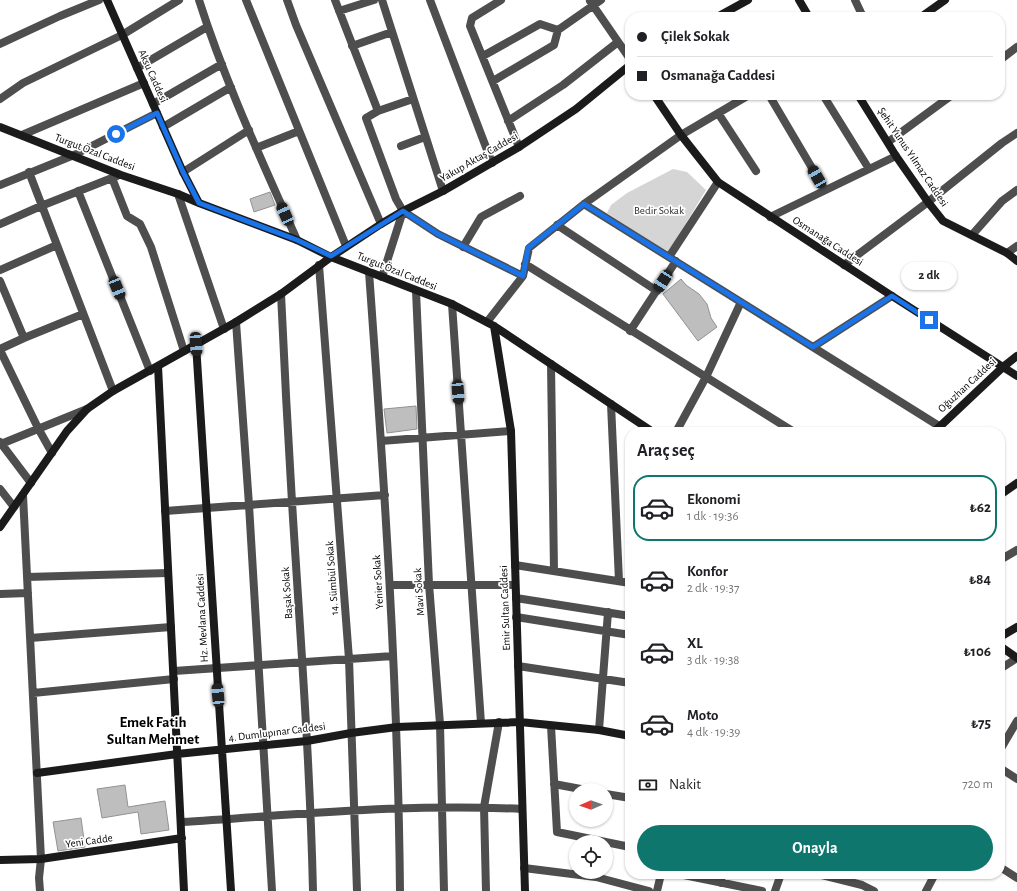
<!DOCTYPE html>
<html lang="tr">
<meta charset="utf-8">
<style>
body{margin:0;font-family:"Alegreya Sans",sans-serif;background:#f6f6f6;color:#202124;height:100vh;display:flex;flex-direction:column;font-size:15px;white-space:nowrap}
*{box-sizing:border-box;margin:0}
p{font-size:13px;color:#757577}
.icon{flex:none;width:22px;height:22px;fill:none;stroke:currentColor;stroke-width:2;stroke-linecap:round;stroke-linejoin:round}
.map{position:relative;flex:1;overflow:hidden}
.side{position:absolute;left:625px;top:427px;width:380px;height:452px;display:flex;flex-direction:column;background:#fff;border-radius:16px;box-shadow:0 1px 3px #0004}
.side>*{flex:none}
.banner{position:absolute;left:625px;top:12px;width:380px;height:88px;border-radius:16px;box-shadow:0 1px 3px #0004;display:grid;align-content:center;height:88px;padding:0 12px;background:#fff}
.needle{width:26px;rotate:268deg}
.tools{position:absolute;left:569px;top:783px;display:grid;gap:8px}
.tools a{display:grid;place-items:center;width:44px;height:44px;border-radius:50%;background:#fff;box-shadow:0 1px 3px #0004;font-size:20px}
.end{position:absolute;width:18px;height:18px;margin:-9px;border:5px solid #1a73e8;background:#fff;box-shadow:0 0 0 2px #fff}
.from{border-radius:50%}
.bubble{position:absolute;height:28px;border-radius:14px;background:#fff;box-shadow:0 1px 3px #0004;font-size:13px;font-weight:700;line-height:28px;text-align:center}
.car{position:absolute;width:12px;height:24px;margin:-12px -6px;border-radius:5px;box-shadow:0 0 3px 1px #0007;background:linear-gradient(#222 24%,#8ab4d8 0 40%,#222 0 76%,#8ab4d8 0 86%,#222 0)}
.banner b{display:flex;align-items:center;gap:14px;height:38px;font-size:15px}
.banner b+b{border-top:1px solid #e0e0e0}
.banner i{width:10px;height:10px;background:#202124}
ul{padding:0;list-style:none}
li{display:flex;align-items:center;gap:12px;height:66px;margin:0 8px 6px;padding:0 4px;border:2px solid transparent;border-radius:16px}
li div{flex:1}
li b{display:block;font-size:15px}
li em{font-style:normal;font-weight:700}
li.selected{border-color:#0f766e}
li>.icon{width:36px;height:36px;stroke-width:1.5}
h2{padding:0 12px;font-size:18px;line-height:48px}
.pay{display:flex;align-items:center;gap:10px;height:44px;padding:0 12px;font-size:15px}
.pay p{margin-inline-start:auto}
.cta{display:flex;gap:8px;margin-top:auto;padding:8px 12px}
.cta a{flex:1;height:46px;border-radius:24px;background:#0f766e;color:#fff;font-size:16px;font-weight:700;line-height:46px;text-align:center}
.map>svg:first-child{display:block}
.green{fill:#d5d5d5}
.building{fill:#bebebe;stroke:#929292}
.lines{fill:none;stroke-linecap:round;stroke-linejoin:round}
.street{stroke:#4e4e4e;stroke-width:8}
.secondary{stroke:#1b1b1b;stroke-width:8}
.route{stroke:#1a73e8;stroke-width:5}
.labels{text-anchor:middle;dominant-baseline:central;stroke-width:3.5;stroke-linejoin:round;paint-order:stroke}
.street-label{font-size:11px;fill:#000;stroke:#fff}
.park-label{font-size:11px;fill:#2c2c2c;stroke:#fff}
.district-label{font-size:15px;font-weight:bold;fill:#000;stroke:#fff}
</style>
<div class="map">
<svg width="1017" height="891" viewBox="0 0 1017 891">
<rect width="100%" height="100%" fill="#fff"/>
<path class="green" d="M673,169l14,3 19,18 -38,63 -61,-40 4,-8 16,-12z"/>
<path class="building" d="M270,192l5,13 -21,7 -4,-13z
M681,279l5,6 13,9 8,10 4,14 6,9 -19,14 -35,-47z
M416,406l1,23 -30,4 -3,-24z
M125,785l3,22 37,-6 4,29 -28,4 -3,-22 -36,6 -5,-29z
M81,818l4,29 -27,4 -5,-29z"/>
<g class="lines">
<path class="street" d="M199,0c26,82 63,161 98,240
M246,0l100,246
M287,0l9,25 85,199
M335,0l43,111 35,-12
M382,0l61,191
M430,0l62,163
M501,0l-29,18 -2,8 49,121
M855,0l8,17
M590,1l40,58
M339,11l35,-11
M0,44l60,-28 39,-16
M352,46l40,-14
M483,56l57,-32 18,6 43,-30
M1000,60l17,-13
M137,68l70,-41
M493,81l61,-36 4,-15
M769,95l56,95
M823,95l46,74
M0,99l23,-16 99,-48 57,-35
M153,104l69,-40
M378,111l-12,7 30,81 7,12 35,23 85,42
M718,113l38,58
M508,121l55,-36 55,-43
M163,127l68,-40
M22,135l122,-52
M888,142l64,-47
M401,146l24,-9
M256,148l43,-17
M29,172l84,219
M183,172l66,-42
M112,178l15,38 13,8 11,23 33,104
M0,185l74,-30 83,-42
M78,191l72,180
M178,194l46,135
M584,204l355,222
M770,217l126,-61
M0,224l41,-18 76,-30
M557,225l100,66
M972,235l30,-34 15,-11
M463,247l18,-30 39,-21
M1007,253l10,-7
M669,257l49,-75
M525,264l269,168
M319,265l30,394 8,232
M844,265l84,-63 74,-59 15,-10
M0,270l57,-25
M369,272c15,206 29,412 31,619
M382,277l21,-66
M0,281l24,57
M416,291l13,293 11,140 4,167
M281,294c3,69 7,139 11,208 8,130 18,259 21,389
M452,304l29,419
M236,322l13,183 23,386
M487,322l36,-46 6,-28 55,-44 97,-69 68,-40
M630,331l46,-70
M813,347l79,-51
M0,349l24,-11 59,-24
M0,350l38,78 14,25
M551,364l3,207
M611,404l8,177
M676,432l30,-55 35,-75
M381,441l130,-10
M0,442l31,41
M1,444l86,-35
M0,489l14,18
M23,495l18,364 -2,19 1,13
M165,511l220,-16
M1000,560l17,-10
M515,565l115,18
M27,577l141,-4
M390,585h125
M0,594l28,-1
M516,598l114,18
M516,617l114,18
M30,638l141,-11
M518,666l112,17
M1000,669l17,-11
M174,671l219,-15
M33,693l141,-14
M551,726l6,106 73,15
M599,730l9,-118
M1000,750l17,-29
M1000,768l17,11
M554,784l32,6
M606,794l24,4
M181,822c114,-7 226,-19 341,-13
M1000,867l17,11
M524,868l72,9 53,14
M679,874l83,17
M818,874l44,11 12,6
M721,883l1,-9
M486,891l-2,-84 15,-85
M657,891l4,-17
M775,891l6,-17
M926,891l9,-17"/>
<path class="secondary" d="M107,0l76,172 16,31
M799,0l10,17
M717,17l31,-17
M921,17l24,-17
M654,95l27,40 37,47 174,114 125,80
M858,95l38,61 32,46 15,19 64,32 10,8
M0,127l121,48 57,19 21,9 98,37 34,17 121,47 42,22 159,106
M494,326l17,105 14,460
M196,344l35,547
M158,366l26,525
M934,432l69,-65 14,-11
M1000,495l17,-12
M0,527l67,-96 20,-22 26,-18 123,-69 45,-28 50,-37 50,-33 22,-13 40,-20 76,-44 57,-38 54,-44
M1000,637l17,-10
M1000,646l17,12
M37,773l140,-19 130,-13 44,-8 46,-6 123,-5 79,8 31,6
M0,860l41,-1 141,-21"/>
</g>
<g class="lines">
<path class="route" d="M116,134l41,-21 26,59 16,31 98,37 34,16 72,-45 35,23 85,42 5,-28 56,-44 229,143 79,-51 37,24"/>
</g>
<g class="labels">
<g class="street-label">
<text transform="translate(153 76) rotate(66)">Aksu Caddesi</text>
<text transform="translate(95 152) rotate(21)">Turgut Özal Caddesi</text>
<text transform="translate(479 157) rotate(-30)">Yakup Aktaş Caddesi</text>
<text transform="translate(913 157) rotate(56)">Şehit Yunus Yılmaz Caddesi</text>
<text transform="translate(828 241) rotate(33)">Osmanağa Caddesi</text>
<text transform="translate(397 271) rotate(22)">Turgut Özal Caddesi</text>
<text transform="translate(967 385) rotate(-43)">Oğuzhan Caddesi</text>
<text transform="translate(332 578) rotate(-94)">14. Sümbül Sokak</text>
<text transform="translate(378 582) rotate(-93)">Yenier Sokak</text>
<text transform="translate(419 592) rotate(-94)">Mavi Sokak</text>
<text transform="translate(287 593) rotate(-94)">Başak Sokak</text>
<text transform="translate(505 608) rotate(-92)">Emir Sultan Caddesi</text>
<text transform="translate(202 618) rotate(-93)">Hz. Mevlana Caddesi</text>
<text transform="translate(277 732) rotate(-7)">4. Dumlupınar Caddesi</text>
<text transform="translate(89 841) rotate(-8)">Yeni Cadde</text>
</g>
<g class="park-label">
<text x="659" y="210">Bedir Sokak</text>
</g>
<g class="district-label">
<text x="153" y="722">Emek Fatih<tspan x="153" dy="17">Sultan Mehmet</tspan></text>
</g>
</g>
</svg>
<div class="tools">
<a><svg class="needle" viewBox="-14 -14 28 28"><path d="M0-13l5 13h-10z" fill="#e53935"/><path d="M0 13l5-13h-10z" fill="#757577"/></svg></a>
<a><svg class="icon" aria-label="locate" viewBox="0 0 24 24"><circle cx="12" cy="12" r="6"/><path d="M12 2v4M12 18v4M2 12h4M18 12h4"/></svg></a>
</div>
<i class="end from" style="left:116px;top:134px"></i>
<i class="end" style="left:929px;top:320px"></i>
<div class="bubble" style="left:901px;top:262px;width:56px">2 dk</div>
<i class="car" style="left:817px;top:177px;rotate:330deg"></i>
<i class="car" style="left:285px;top:214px;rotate:336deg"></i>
<i class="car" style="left:663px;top:281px;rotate:213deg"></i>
<i class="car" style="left:117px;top:288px;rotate:158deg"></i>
<i class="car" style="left:196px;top:344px;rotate:176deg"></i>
<i class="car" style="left:458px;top:392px;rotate:176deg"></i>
<i class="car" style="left:218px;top:695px;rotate:355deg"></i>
<div class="banner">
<b><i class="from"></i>Çilek Sokak</b>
<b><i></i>Osmanağa Caddesi</b>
</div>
<section class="side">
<h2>Araç seç</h2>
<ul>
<li class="selected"><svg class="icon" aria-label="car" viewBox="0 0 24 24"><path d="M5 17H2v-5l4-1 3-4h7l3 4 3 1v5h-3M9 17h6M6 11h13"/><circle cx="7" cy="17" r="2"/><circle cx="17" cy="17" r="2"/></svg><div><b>Ekonomi</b><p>1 dk · 19:36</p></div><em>₺62</em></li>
<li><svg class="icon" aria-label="car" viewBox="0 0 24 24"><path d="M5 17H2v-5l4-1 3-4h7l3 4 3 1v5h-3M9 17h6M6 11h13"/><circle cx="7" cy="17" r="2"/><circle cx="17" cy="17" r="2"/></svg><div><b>Konfor</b><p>2 dk · 19:37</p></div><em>₺84</em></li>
<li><svg class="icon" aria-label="car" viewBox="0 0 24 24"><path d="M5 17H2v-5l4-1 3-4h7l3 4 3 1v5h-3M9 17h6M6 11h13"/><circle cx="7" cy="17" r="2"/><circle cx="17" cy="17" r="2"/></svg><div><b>XL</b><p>3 dk · 19:38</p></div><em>₺106</em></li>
<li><svg class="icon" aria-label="car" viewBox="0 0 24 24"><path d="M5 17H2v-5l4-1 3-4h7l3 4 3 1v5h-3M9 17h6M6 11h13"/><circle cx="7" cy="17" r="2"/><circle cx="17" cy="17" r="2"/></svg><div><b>Moto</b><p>4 dk · 19:39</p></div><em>₺75</em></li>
</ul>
<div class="pay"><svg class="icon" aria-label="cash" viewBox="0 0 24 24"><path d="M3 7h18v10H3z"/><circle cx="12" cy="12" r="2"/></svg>Nakit<p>720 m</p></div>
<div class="cta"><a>Onayla</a></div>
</section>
</div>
